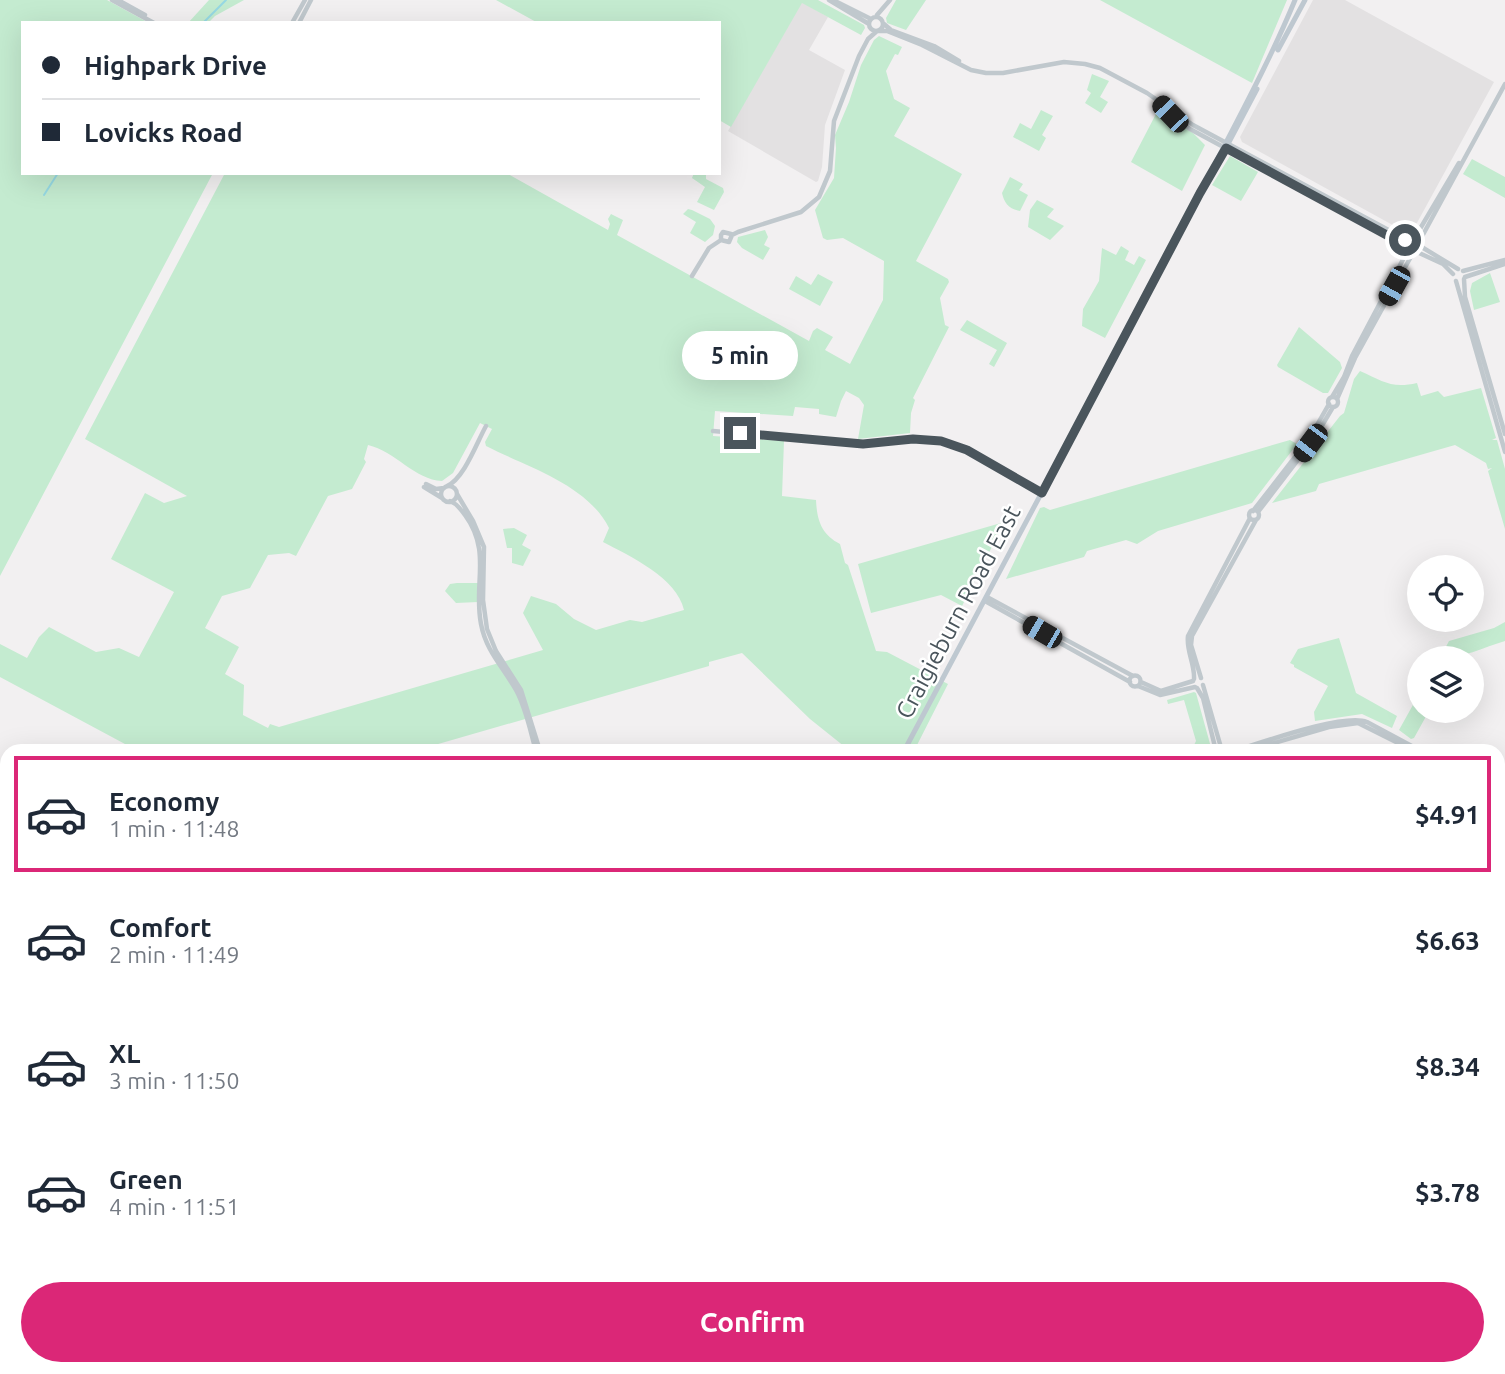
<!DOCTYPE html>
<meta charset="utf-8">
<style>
body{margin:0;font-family:Ubuntu,sans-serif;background:#f2f2f3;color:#1f2937;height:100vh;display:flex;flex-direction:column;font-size:26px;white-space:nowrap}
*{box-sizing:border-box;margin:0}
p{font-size:23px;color:#747a83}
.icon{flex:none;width:38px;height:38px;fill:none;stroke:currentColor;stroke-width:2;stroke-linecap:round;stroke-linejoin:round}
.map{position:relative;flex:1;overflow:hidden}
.side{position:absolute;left:0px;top:744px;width:1505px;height:632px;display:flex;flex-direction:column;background:#fff;border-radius:21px 21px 0 0;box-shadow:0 7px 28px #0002}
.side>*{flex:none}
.hud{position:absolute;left:21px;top:21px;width:700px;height:154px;border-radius:0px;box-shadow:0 7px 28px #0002;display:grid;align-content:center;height:154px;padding:0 21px;background:#fff}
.controls{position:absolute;left:1407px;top:555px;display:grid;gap:14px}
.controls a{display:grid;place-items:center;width:77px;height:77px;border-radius:50%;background:#fff;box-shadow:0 7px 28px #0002;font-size:35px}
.end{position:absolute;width:32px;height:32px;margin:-16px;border:9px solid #4a555c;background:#fff;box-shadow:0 0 0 4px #fff}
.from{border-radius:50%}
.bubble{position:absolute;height:49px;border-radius:24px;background:#fff;box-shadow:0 7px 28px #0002;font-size:23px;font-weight:700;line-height:49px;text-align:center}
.car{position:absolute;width:21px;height:42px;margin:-21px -10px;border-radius:9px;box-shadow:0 0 5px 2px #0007;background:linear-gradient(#222 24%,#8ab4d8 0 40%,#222 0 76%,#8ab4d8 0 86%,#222 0)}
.hud b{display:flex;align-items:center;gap:24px;height:66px;font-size:26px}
.hud b+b{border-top:2px solid #e0e1e3}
.hud i{width:18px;height:18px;background:#1f2937}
ul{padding:12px 0 0;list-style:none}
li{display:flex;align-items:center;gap:21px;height:116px;margin:0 14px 10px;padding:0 7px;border:4px solid transparent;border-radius:0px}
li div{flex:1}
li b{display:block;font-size:26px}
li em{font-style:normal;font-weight:700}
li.on{border-color:#db2777}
li>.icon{width:63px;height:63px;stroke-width:1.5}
.action{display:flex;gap:14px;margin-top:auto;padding:14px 21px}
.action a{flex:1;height:80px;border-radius:42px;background:#db2777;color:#fff;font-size:28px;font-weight:700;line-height:80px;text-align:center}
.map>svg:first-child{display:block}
.education{fill:#e3e1e2}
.green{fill:#c4ebd0;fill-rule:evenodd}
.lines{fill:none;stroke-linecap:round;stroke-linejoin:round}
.stream{stroke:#96d9e3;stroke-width:2}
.tertiary{stroke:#c0c8cd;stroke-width:4.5}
.secondary{stroke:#bec8d0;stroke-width:5}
.route{stroke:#4a555c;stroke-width:9}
.labels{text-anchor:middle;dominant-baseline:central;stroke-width:5;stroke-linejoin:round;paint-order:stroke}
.street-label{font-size:24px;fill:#4a555c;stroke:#fff}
</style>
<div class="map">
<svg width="1505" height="1374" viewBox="0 0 1505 1374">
<rect width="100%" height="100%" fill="#f2f0f1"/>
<path class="education" d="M1313,0h32l149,82 -82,150 -3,2 -167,-92 -2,-5z
M802,2l26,15 -19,33 36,20 -20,55 -3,42 -4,14 -2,1 -88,-51z
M45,1369l115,-1 6,6h-124z"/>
<path class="green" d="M0,0h107l42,23h-126v150h190l-213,403z
M209,0h35l-29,16 -7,7h-20z
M496,0h322l46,25 1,3 -4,7 -59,-32 -71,124 -12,-7v-97h-181z
M896,0h30l-20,30 -19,-7 -1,-5z
M1100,0h187l-35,83z
M879,36l23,11 -4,8 -3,-1 -9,17 8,28 16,9 -16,28 68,38 -46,87 32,18 1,3 -9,16 5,27 4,2 -36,71 2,2 -4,13 -1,20 -52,6 6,-34 -5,-7 -13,-7 -5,10 -5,16 -17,-3v-5l-24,-2 -2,9 -78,-5 -2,25 71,5 -2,55 34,4c1,20 5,34 24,44l5,19 3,2 28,86 11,1 61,32 -34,67h-64l-40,-32 -68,-66 -33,9v4l-295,85h-276l-138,-74v-33l27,14 12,-21 10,-10 47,25 23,-4 20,9 35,-65 -63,-33 34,-66 19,10 23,-7 -102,-57 140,-266h281l102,57 2,-6 -2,-5 3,-5 12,6 -6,15 192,106 4,-10 4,-3 16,9 -8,13 25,14 33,-64 1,-39 -41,-23 -16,2 -4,-2 -8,-28 19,-32 2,-30 -1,-13 14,-33 12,-37 13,-25zM480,423l12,6 -7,13 1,4c41,21 101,38 123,82l-6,14c27,14 74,36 81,68l-42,12 -12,-2 -34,10 -22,-11 -18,-15 -25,-8 -8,17 20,37 -264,77 -9,-3 -2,4 -25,-13 1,-30 -19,-11 14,-27 -34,-19 17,-32 28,-8 18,-33 21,-2 7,3 32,-60 24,-7 14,-27 -2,-3 4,-14c27,6 47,35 74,36l11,-8z
M1092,74l17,7 -9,16 8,5 -7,11 -16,-10 6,-10 -4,-3z
M1041,110l12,6 -11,19 4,3 -7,13 -26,-14 7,-14 11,6z
M1157,112l36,21 12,12 -23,46 -51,-29z
M1230,156l28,16 -17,29 -29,-16z
M1472,159l33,18v21l-42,-24z
M694,173h12v6l17,9 1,4 -10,18 -17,-8 8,-15 -13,-9z
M1010,177l13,7 -4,6 9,5 -8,16c-11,-2 -16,-8 -18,-18z
M1037,200l17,9 -7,8 17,9 -14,14 -22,-13 2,-17z
M692,210l18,9 5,7 -2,9 -8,7 -15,-9 6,-11 -13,-8 5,-5z
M765,230l3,7 -4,8 6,3 -7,12 -21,-12 -5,-6 1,-5z
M1121,246l8,5 -4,9 9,5 5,-9 7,4 -41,78 -23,-12 1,-17 16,-28 3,-33 14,7z
M1490,273l10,29 -26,8 -4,-19 2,-8z
M818,274l15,8 -13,24 -31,-17 7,-13 15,9z
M967,320l40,23 -13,24 -5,-3 8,-14 -37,-20z
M1299,327l41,35 2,6 -14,25h-5l-45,-26 -1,-2z
M1360,371c23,10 31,18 57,12l4,13 17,-5 6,6 37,-9 15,50 -4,2h5l8,29v60l-17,-58 4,-3 -4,1 -2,-6 -31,-18 -136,39 -3,7 -44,12 68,-87 4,-3 10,-34z
M1290,440l7,4 -45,59 -94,28 -21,13 -11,-4 -39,11 -3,6 -78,22 34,-71 4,-1 6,3z
M1002,520l3,1 -43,85 -21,-11 -70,18 -13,-49 143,-41z
M514,528l13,7 -5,10 9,5 -8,16 -11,-3v-15h-5l-4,-19z
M457,583h22l-1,19 -22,1 -11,-12 5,-7z
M1505,622v19c-23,7 -42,17 -65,17l9,-17 45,-13z
M1339,638l17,55 41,23 -5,12 -30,-14 -47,7 -1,-9 14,-26 -34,-19v-2l-4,-2 8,-14z
M1194,692l2,1 16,58h-21l5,-10 -12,-41 -16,4 -1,-4z
M1419,694v16l10,1 -15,27 -3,1 -12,-9z
M275,1368h211l19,6h-234z"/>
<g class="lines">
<path class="stream" d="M203,23l23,-23
M44,195l14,-22
M1450,1368l7,6"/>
<path class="tertiary" d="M112,0l42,23
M118,0l27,15
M829,0l40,24
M833,0l38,19
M877,15l13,-15
M869 24a7 7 0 1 1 14 0a7 7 0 1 1-14 0Z
M292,23l13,-23
M299,23l12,-23
M884,24l7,6 43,16 25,15
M879,31h8l35,14 49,25 15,3h17l61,-11 21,2 15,4 47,25 46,32 216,116
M1167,111l23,18 217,117
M1414,239l45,-76
M721,240l8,2 3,-7 6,-3 63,-20 18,-15 11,-26 4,-50 25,-65 9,-17 9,-8
M721,240v-5l2,-3 8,2
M1419,242l86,-158
M1420,246l38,23
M1417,252l26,12 10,10
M1463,271l42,-11
M692,276l17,-28 12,-8
M1465,277l40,-13
M1464,279l1,18 40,137
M1456,281l49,171
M1332,397l12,-20 8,-21 56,-106
M1328 402a5 5 0 1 1 10 0a5 5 0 1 1-10 0Z
M1337,399l18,-41 58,-105
M713,431l150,13 50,-5 28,2 26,9 75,43
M426,484l10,5 8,-1
M447,486c17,-7 30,-44 39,-60
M441 494a8 8 0 1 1 16 0a8 8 0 1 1-16 0Z
M424,487l18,11
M457,494l16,27 11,26 -1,53 4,29 9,22 25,39 19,61
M450,501c8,3 10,8 15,14 27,37 8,69 16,109 5,27 22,43 35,66 10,18 14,40 20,61
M1249 515a5 5 0 1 1 10 0a5 5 0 1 1-10 0Z
M1253,511l56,-72 20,-35
M1258,512l56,-73 19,-32
M987,597l146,79
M985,601l145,81
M1129.5 681a5.5 5.5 0 1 1 11 0a5.5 5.5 0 1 1-11 0Z
M1201,678l-10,-33 1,-9 64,-116
M1194,679c1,-15 -8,-28 -6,-43l62,-118
M1141,682l20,9 32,-10
M1203,685l19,66
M1138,686l22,9 35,-8
M1197,688l6,10 13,53
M1234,751c27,-8 109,-38 133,-29l54,29
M1247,751l82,-24 29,-4 56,28
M1498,794l7,3
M1498,798l7,3
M0,1067l7,4
M754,1368l10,6
M172,1374l3,-6
M177,1374l2,-6
M1407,1374l8,-6"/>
<path class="secondary" d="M1278,50l27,-50
M1211,176l46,-87
M904,751l284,-533c35,-73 76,-143 107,-218
M1498,1296l7,1
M1498,1302l7,1
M585,1374l3,-6"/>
</g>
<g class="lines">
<path class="route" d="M740,433l123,11 50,-5 28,2 26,9 75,43 158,-300 26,-45 181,98 2,-5 -4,-1"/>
</g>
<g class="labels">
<g class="street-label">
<text transform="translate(958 612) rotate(-62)">Craigieburn Road East</text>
</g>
</g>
</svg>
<div class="controls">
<a><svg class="icon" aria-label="locate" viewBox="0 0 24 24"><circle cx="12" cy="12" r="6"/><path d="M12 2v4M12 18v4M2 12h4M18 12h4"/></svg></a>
<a><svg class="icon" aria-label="layers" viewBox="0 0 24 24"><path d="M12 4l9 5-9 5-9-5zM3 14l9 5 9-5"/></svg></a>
</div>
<i class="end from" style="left:1405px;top:240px"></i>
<i class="end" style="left:740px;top:433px"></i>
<div class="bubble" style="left:682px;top:331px;width:116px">5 min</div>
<i class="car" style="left:1170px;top:114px;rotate:316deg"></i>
<i class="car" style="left:1394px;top:286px;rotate:209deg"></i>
<i class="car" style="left:1310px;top:443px;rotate:217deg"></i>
<i class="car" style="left:1042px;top:632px;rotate:300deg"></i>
<div class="hud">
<b><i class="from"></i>Highpark Drive</b>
<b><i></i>Lovicks Road</b>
</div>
<section class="side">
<ul>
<li class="on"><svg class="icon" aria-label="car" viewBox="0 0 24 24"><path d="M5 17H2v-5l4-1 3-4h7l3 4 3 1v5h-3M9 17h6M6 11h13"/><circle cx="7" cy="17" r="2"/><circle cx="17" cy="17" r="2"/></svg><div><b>Economy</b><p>1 min · 11:48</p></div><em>$4.91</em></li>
<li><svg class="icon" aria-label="car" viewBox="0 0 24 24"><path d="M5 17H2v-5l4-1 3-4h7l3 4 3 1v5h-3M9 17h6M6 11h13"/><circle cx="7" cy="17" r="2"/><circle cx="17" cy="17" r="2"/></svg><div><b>Comfort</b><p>2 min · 11:49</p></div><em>$6.63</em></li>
<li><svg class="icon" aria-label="car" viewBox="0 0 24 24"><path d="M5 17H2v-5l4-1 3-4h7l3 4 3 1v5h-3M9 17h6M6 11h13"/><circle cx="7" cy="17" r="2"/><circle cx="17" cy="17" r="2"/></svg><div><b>XL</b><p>3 min · 11:50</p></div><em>$8.34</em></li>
<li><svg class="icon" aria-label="car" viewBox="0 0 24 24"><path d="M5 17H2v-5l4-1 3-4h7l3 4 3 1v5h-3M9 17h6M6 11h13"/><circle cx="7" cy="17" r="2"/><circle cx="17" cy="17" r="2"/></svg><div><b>Green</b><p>4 min · 11:51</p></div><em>$3.78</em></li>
</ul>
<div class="action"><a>Confirm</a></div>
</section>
</div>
